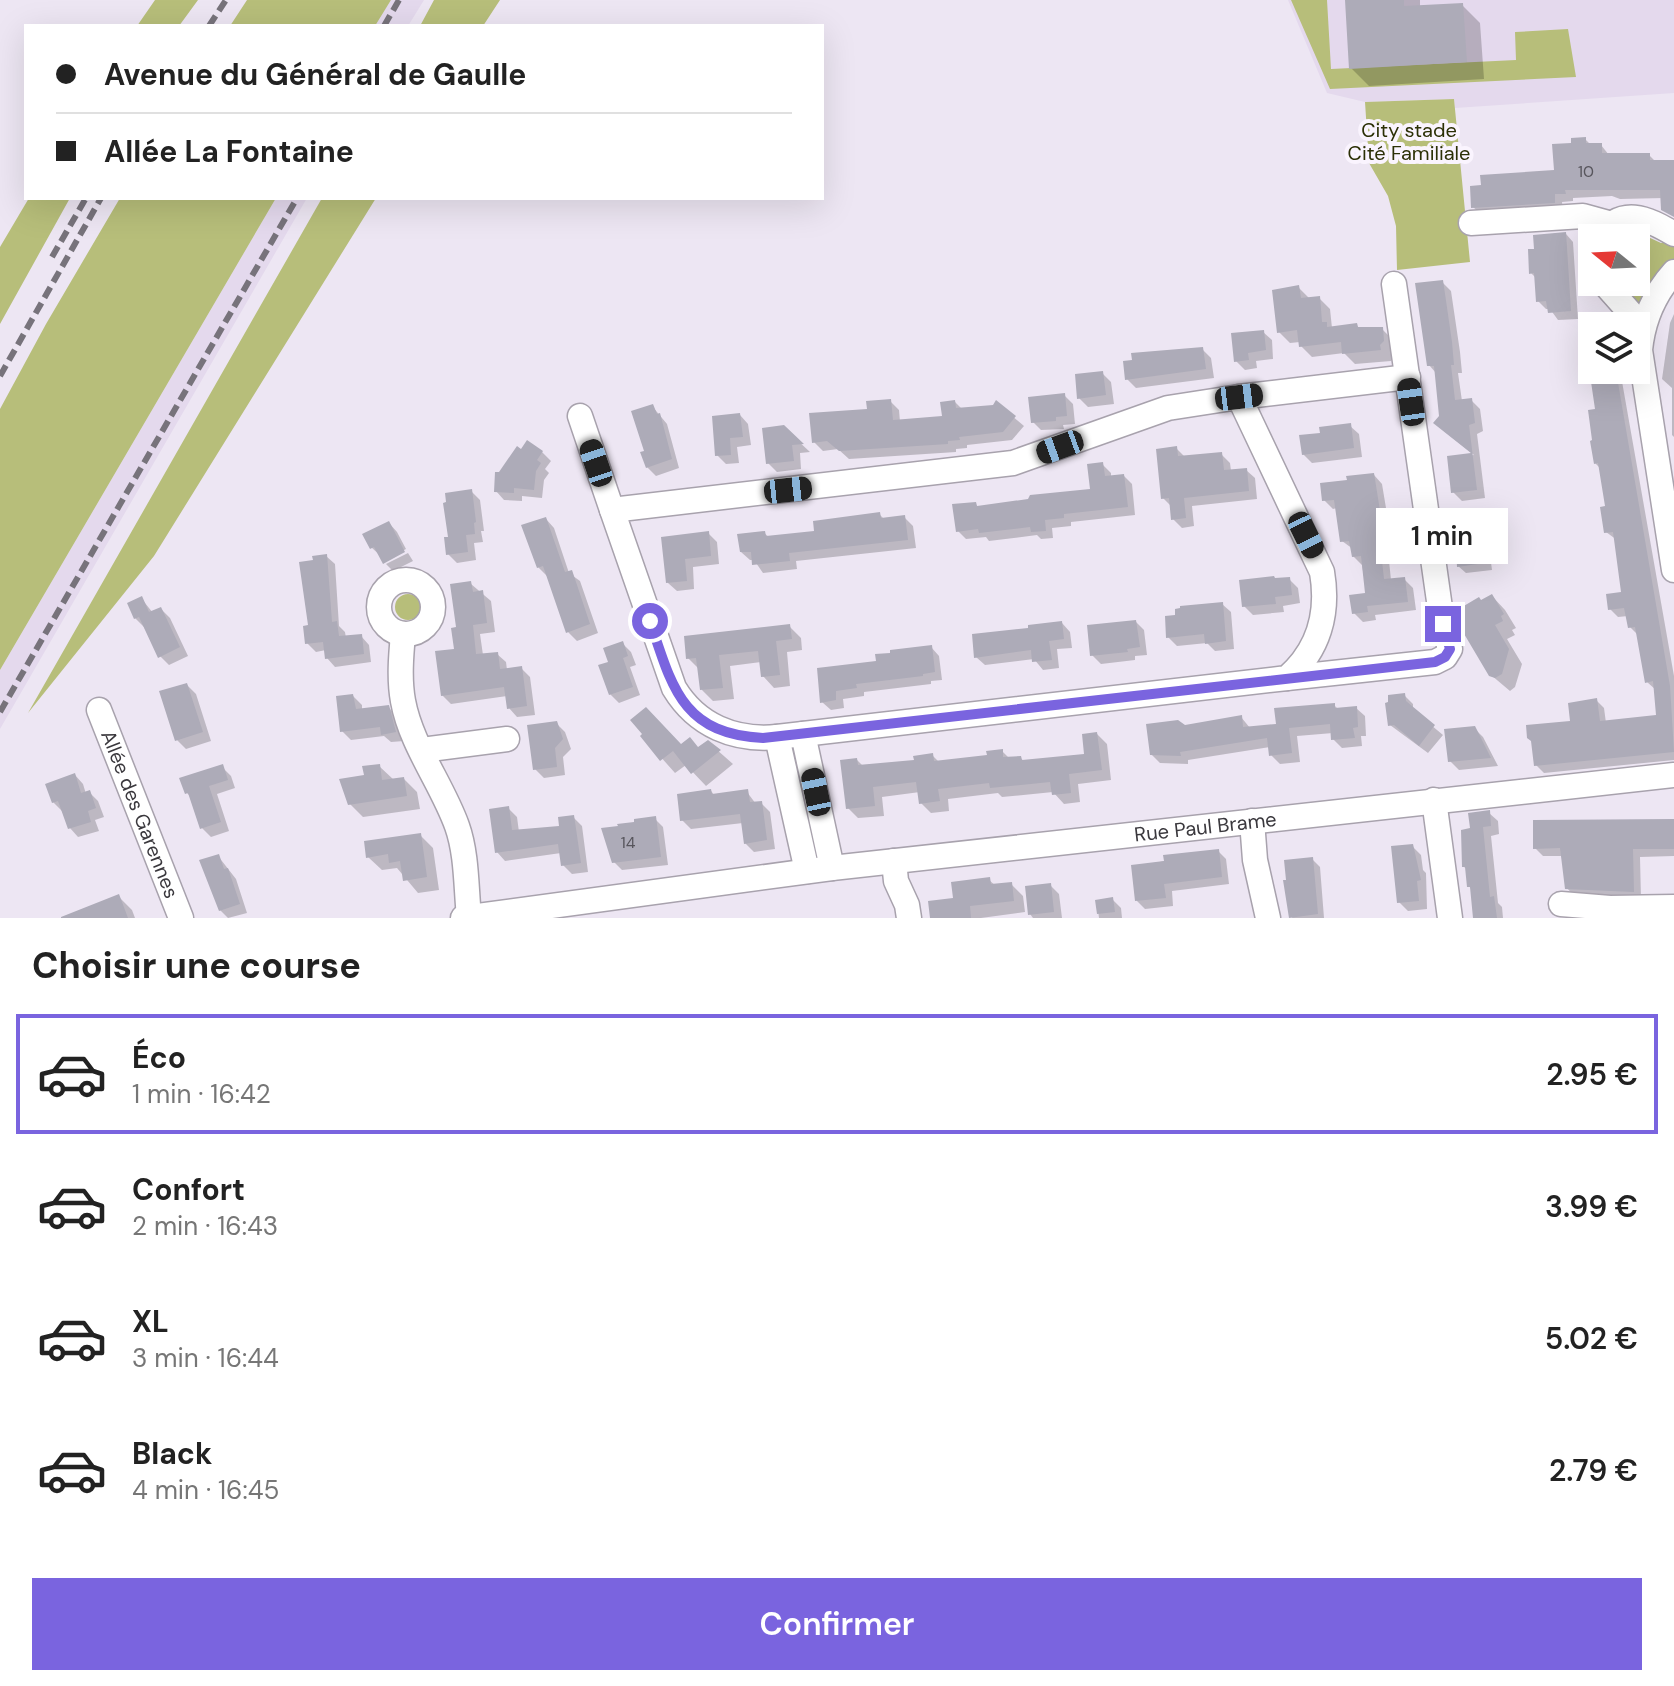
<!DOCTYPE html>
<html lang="fr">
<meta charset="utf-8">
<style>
body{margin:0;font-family:"DM Sans",sans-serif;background:#f2f2f2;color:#222;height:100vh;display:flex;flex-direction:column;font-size:30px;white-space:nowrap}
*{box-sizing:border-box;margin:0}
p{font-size:26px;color:#767676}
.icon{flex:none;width:44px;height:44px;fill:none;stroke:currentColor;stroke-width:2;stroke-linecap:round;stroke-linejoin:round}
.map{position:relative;height:918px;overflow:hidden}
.side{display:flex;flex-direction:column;background:#fff;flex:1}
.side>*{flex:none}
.guide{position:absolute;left:24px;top:24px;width:800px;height:176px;border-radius:0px;box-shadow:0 8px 32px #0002;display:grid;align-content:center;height:176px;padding:0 32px;background:#fff}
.needle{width:52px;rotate:288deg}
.buttons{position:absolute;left:1578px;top:224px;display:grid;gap:16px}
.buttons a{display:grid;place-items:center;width:72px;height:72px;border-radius:0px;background:#fff;box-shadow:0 8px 32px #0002;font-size:40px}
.end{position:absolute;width:36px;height:36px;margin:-18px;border:10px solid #7a64df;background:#fff;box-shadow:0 0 0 4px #fff}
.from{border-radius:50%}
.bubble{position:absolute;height:56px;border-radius:0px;background:#fff;box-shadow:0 8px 32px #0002;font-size:26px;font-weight:600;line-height:56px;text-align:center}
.car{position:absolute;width:24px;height:48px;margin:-24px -12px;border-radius:10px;box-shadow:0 0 6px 2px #0007;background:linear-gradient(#222 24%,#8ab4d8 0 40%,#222 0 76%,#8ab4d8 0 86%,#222 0)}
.guide b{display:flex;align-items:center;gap:28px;height:76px;font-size:30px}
.guide b+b{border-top:2px solid #e0e0e0}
.guide i{width:20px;height:20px;background:#222}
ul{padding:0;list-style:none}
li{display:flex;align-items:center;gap:24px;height:120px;margin:0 16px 12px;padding:0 16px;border:4px solid transparent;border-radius:0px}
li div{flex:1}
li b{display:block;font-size:30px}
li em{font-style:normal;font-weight:600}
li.active{border-color:#7a64df}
li>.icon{width:72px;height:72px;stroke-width:1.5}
h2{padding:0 32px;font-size:36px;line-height:96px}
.button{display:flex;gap:16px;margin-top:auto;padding:16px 32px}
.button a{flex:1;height:92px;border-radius:0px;background:#7a64df;color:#fff;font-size:32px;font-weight:600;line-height:92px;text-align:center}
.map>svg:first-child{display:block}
.built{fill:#e4d9ed}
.green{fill:#b7be7a}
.shadow{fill:#0003}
.building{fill:#adabb8}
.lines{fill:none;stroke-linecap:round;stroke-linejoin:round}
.minor-casing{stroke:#a8a2ad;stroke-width:27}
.minor{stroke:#fff;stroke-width:24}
.rail{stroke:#77737b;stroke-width:6;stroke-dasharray:12 6;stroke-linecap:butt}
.route{stroke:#7a64df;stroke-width:10}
.labels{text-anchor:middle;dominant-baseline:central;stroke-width:8;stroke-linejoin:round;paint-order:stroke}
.number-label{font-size:16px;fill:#57555c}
.park-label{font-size:20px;fill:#2c3006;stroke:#faf4fe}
.street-label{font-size:20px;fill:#3a383d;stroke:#faf4fe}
</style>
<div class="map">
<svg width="1674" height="918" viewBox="0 0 1674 918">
<rect width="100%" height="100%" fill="#ede6f3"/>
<path class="built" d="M391,0h33l-16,26h-33z
M1288,0h386v93l-219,15 -1,-9 -89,3 -38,-9z
M276,198h31l-307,531v-59z"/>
<path class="green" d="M155,0h43l-19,26h-42z
M247,0h144l-16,26h-145z
M434,0h66l-17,26h-63z
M1291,0h36l4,69 185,-9 -1,-28 53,-3 8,48 -246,12z
M1454,99l16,163 -73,8 -1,-44 -8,-30 -19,-33 -4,-61z
M29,198h41l-70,126v-77z
M120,198h156l-276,472v-261l46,-85z
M322,198h54l-222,358 -126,157z
M1635,231l26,12 10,-3 3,2v23l-30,42h-9l-5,-20 -4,-5h10v-44h-18z
M395 607a13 13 0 1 1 26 0a13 13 0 1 1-26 0Z"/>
<path class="shadow" d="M1347,0h73v8l42,-3 18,18 4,56 -115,7 -18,-18z
M1585,139l6,6h10l8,10h40l7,7 18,-1v43l-10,-6 -44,1 -8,-3 -39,2v3l-11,1 1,8 -81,5 -9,-8 83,-35 17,-27z
M1566,234l7,8 5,77 -20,1 -8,-11h-4l-8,-8 -2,-23 -5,-5z
M1442,282l9,9 9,61 2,21h-4l4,28 9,-1 9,9 3,22 -6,3 8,64 -23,3 -9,-9 -4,-34 25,-3 -30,-24 -8,-58 -7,-8z
M1299,288l11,11 9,-1 11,11 2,19 25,-2 3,3h22l11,11 2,12 -4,9 -36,3 -11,-11 -32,4 -11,-11 -1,-4 -10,1 -11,-11z
M1674,314v123l-2,-2v-47l-10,-9 8,-56z
M1592,328v42h28l54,306v84l-130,13 -8,-8 36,-43 24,-22 8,8 2,15 53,-6 -3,-27 -9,-8 -8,-46 -9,-9 -2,-11 -10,1 -8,-8 14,-16 -7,-53 -11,-8 1,-24 -7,-40 -5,-5 3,-52 -18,-81z
M1263,332l9,8 1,19 -17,2 1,7 -12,2 -9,-9z
M1202,349l9,9 3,20 -78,10 -9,-9z
M1102,373l9,9 3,22 -26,3 -9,-9z
M1064,395l9,9 2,20 -12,1 1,4 -23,1 -8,-8z
M890,401l9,9 1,12 44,-5 11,-15 7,7 32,-2 3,-4 27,23 -12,14 -45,5v3l-11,1v3l-107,7 -11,-10 -15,2 -9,-9z
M652,406l15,18 12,44 -23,8 -9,-9 -1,-15z
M740,415l8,9 3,21 -14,2 2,16 -13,1 -9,-9z
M1350,426l9,8 3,23 -50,6 -9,-9 20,-20z
M783,427l27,25 -10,1 1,16 -24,3 -9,-9z
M1176,448l9,9 36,-3 9,9 1,8 15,-1 9,8 2,21 -65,7 2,20 -12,2 -9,-9 -1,-12 -9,-9z
M542,452l9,9 -6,8 4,4 -5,7 -2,18 -20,-2v5l-18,-1 -8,-9z
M1102,464l9,9v4l13,-1 8,8 3,31 -64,7v4l-19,2 1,10 -12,1 -4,-4 -48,6 -3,-4 -20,2 -8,-8 17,-27 4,4 113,-17z
M1374,475l8,9 11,66 -5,1 3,29 13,-1 9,9 3,22 -41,5 1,5 -13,2 -9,-9 13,-18 -5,-30 -9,-9v-7l-11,-8 -5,-33 -4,1 -9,-9 25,-19z
M471,491l9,9 4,31h-3l2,11 -9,1 2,17 -19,3 -9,-9 2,-15z
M880,515l4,4 20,-2 9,9 3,22 -120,13 1,8 -34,4 -9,-13h-4l-9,-8 23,-19 6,5 46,-5z
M546,519l8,9 15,45 11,8 18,52 -21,8 -9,-9 -21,-56 -9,-9z
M389,523l8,9 9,17 -21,11 -14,-13z
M1480,524l7,8 5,38 -26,3 -8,-7z
M708,533l9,9 2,22 -26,3 1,22 -17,2 -9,-8 -5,-45z
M408,553l5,8 -20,10 -7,-7z
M326,556l9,8 4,62 6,6 1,6 15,-2 8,9 2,17 -36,5 -8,-9 -1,-8 -10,2 -9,-9 8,-81z
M1289,579l9,9 2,15 -17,3 1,6 -31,3 -9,-9 32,-26z
M471,584l20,17 4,31 -15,2 3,21 14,-1 9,8 1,8 14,-2 9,9 5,38 -18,2 -8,-9 -2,-12 -56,8 -9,-9 14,-45 2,-21z
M1492,596l13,14 11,18 -4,2 3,5 -8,4 15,25 -7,23 -5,4 -19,-16 -10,-73z
M141,598l12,15 8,-4 9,9 18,38 -19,9 -9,-9 -16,-29 -9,-9z
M1222,604l9,8 3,37 -19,2 -8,-8 -30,3 -9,-9z
M1136,622l8,8 3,25 -12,1v4l-34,4 -9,-9z
M1062,623l8,9 2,16 -15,1 2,19 -16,2 -9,-11 -49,6 -9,-8 55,-27z
M789,626l12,12 1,12 -15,2 3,34 -16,2 -11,-12 -2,-14 -31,4 4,33 -21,2 -11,-11 -2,-20 -12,-12z
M622,643l9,9 5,13 -6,2 10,28 -21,8 -9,-9v-31z
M931,647l8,9 3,24 -11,1v3l-67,8v4l-21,3 1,9 -13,2 -9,-8 -3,-32 59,-7z
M187,685l9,9 15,47 -25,8 -9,-9z
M1404,695l9,9v6l30,25 -15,18 -38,-28z
M353,696l9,9v5l26,-3 9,9 7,25 -13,1 -7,-6 -33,4 -9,-9z
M1334,705l5,5 17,-2 9,8 1,20h-5l1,10 -20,2 -9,-9v-6l-36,3 3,26 -20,2 -9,-9 -1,-8 -82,13v4l-28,-1 -9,-9 33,-27 57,-10 9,11 28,-3z
M556,723l9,9 6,17 -8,8 2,18 -21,3 -9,-9z
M1474,728l9,9 15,29 -39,4 -9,-9z
M1097,734l10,10 4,36 -33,4 2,18 -16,2 -11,-12 -51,5 -4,-4 -50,6 1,12 -18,2 -10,-10 -1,-11 -38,5 2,19 -26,2 -10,-10 9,-48 6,6 53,-4 16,-7 7,7 50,-6 13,-5 7,7h11l4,3 62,-6z
M643,737l56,12 9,-7 25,22 -27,22 -20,-21 -11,8z
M379,766l15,14 10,-1 13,13 3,17 -57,8 -13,-13 16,-27z
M222,767l9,9 4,12 -18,6 12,37 -18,6 -9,-9 -10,-30 -6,-6z
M75,775l8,9 3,10 3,-2 9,9 6,16 -9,3 4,11 -21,6 -8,-9 -8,-17 -9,-9z
M711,791l4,5 32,-4 9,12 5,-1 9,9 5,37 -21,3 -9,-9 -2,-20 -52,6 -9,-9z
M508,808l9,9 2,15 42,-4 12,-11 9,9 6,46 -16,2 -9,-9 -2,-12 -56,8 -8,-9z
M1489,813l9,8 1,13 -8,2 7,67 4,4 1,11h-28l-3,-28 -3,-4 -2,-17 -3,-2 8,-37z
M655,819l8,8 5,38 -46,5 -8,-8z
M1674,821v35l-34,1 1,42 -66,-2 -8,-9 -4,-32h-20l-8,-8z
M420,835l13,13 6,42 -21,3 -21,-25 -15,2 -14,-13z
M1412,846l9,9 2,15 3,3 1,36 -19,2 -9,-9z
M1218,851l8,8 3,25 -57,7 1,15 -28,3 -8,-8 -4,-34z
M218,856l18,23 11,34 -19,5 -8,-8z
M1312,859l8,8 4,51h-32z
M989,880l7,6 15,-2 12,12 2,16 -44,6h-49z
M1050,885l9,9 3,24h-29l-3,-4z
M119,897l13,13 3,8h-57z
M1112,899l9,9 1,10h-23l-2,-16z"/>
<path class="building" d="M1345,0h59v6l59,-3 4,59 -118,7z
M1586,137v6h16v10h48v7h24v57l-13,-7 -1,-20h-95l1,4h-11v9l-84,5 -1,-22 11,-1 -1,-10 74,-5 -2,-26 19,-1v-5z
M1566,232l5,79 -23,2 -2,-12 -10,1 -2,-29 -5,1 -1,-25h6l-1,-14z
M1443,280l9,62 2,23h-3l4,35 17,-2 3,25 -6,2 8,65 -26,3 -4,-37 24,-3 -38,-30 6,-7 -5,-50h-7l-12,-83z
M1299,285l2,13 19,-2 2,26h5v5l30,-4 1,4h25l1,14 -4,4 1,5 -39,4 -1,-12 -42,5 -2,-17 -20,3 -5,-43z
M1264,330l2,20 -18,3 1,7 -15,2 -3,-29z
M1203,347l3,22 -81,11 -2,-19 9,-1 -1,-7z
M1103,371l3,24 -29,4 -2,-25z
M1616,371l54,315 4,66 -140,14 -3,-25 -4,-3 -1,-13 44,-4 -2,-18 29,-5 3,23 56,-6 -3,-34 -8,2 -10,-56 -7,1 -4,-20 -16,2 -2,-16 15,-2 -8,-60 -9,1 -4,-26 5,-1 -7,-43 -4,1 -4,-23 2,-1 -4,-30 7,-1 -5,-34z
M1065,393l2,23 -11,1v4l-25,2 -3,-26z
M891,399l2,21 49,-4 -2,-14 15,-2 1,8 37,-3 3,-5 20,16 -13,16 -44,5 1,3 -12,1v3l-109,7 -12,-10 -15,2 -3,-30 58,-4 -1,-8z
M653,404l4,10 3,-1 12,46 -26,9 -6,-16 4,-1 -13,-40z
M740,413l3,24 -13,1 1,17 -16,1 -3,-40z
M1351,423l3,25 -52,7 -3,-20 21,-2 -1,-6z
M784,425l20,19 -12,1 2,16 -28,3 -4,-36z
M527,440l16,11 -6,9 4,3 -5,8 -2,19 -20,-2v5l-20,-1 1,-20h4l18,-26 4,3z
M1177,446l1,10 44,-4 2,18 23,-2 2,23 -65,7 2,20 -15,2 -2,-22 -8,1 -5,-50z
M1103,462l2,14 19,-2 4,33 -64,7v4l-19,2 1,11 -15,1 -1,-5 -51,6 -1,-4 -22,3 -4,-28 24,-2 1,4 51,-7 2,-4 60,-6 -3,-25z
M1374,473l11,69 -5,1 4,36 21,-2 3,25 -41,4 1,6 -16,2 -3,-19 16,-2 -4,-37 -9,1 -3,-16 -9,1 -6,-42 -12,1 -2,-18 27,-3 -1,-4z
M472,489l4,33 -2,1 1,11 -9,1 2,17 -22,3 -2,-18h4l-5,-34 3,-1 -1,-9z
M880,512l1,6 24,-3 3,25 -119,13 1,8 -38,4 -1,-13h-11l-3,-18 28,-3 1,5 48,-5 -1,-10z
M546,517l19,55 7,-2 18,54 -24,9 -23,-67 -6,2 -16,-43z
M389,521l16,31 -22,12 -9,-17 -4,2 -8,-15z
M1481,522l4,41 -28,4 -2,-42z
M709,531l2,25 -26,3 2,22 -21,2 -5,-46z
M327,554l5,68 5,-1 2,15 23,-2 2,20 -39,5 -2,-17 -18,2 -2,-18 5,-1 -9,-63 14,-2 -1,-4z
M1274,576l1,2 15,-1 2,18 -17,2 1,7 -34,3 -3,-27z
M471,581l2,11 10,-2 4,33 -14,2 3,29 22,-2 2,17 22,-3 5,40 -20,3 -3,-22 -63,9 -6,-45 19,-2 -3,-21 5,-1 -6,-43z
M1492,594l12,20 -3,2 2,5 -8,4 14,24 -7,25 -7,4 -6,-2 -29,-49 5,-3 -8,-14 22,-13 2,3z
M142,596l7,16 -5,2 17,-7 19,40 -22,11 -19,-41 -5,2 -7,-16z
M1223,602l3,39 -21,3 -1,-10 -38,4 -1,-22 10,-1v-6l5,-1v-2z
M1136,620l4,27 -13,2 1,3 -38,4 -3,-31z
M1062,621l2,18 -15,2 3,19 -20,2 -1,-12 -57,8 -2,-24 56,-6v-3z
M790,624l2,15 -16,2 4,34 -19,2 -3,-26 -39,4 4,33 -23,2 -4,-32 -10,1 -2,-23z
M623,641l5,15 -5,2 10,29 -24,8 -11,-30 10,-3 -5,-14z
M932,645l3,27 -12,2v2l-67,8 1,4 -21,3v9l-16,3 -3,-35 59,-7 -1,-7 15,-1v-3z
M187,683l16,49 -28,9 -16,-50z
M1405,693l1,8 29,24 -16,21 -25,-21 -6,1 -3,-23 3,-1v-7z
M353,694l3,15 33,-4 7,27 -15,3 -1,-8 -40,5 -4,-36z
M1335,703v5l22,-2 1,21 -5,1 2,10 -24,2 -1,-16 -41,4 3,25 -23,3 -2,-18 -87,14 1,4 -31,-1 -4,-31 32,-4 7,5 57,-10 1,12 33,-3 -2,-16z
M646,707l35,37 9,-7 8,10 10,-7 13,10 -30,24 -18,-23 -13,10 -20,-25 2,-2 -12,-14z
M557,721l6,18 -8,9 2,19 -24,3 -6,-45z
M1475,726l16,32 -43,4 -4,-33z
M1097,732l5,38 -33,4 2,19 -19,2 -2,-13 -60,6 -1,-5 -51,6 2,12 -21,3 -3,-22 -43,5 2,19 -29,3 -6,-49 17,-2 1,7 56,-5 -1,-4 20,-3 1,8 53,-6 -1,-4 17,-2v8l18,-1 1,4 62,-6 -2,-20z
M223,764l5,16 -19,6 12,36 -21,7 -12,-36 -3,1 -6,-16z
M380,764l2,16 22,-3 3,19 -59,9 -9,-26 25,-4 -2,-9z
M75,773l6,20 9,-3 6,18 -8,3 3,11 -23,7 -10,-28 -6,2 -7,-19z
M711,789l1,5 36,-5 2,13 12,-1 5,39 -23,4 -4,-30 -60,7 -3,-27z
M509,806l3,24 47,-4 -1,-9 16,-2 7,48 -20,3 -3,-22 -63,9 -6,-44z
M1490,810l1,16 -8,1 7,70 4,-1 3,22h-24l-3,-31h-3l-2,-20h-3l-1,-37 9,-2 -2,-15z
M656,816l5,41 -49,6 -11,-35 17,-2 -1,-2 17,-2v-3z
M1674,819v30h-41l1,43 -69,-3 -5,-41 -27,1v-29z
M421,833l6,44 -24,4 -3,-20 -11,2 -1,-9 -22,4 -2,-17z
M1413,844l8,36 -4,1 2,20 -22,2 -6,-57z
M1219,849l3,28 -58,7 2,14 -31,3 -4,-36 33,-4 -1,-6z
M219,854l5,15 4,-1 12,36 -21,7 -20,-51z
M1313,857l5,57 -29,4 -6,-38h3l-2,-20z
M990,877l1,7 21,-2 2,19 -44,5 1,12h-41l-2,-17 25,-3 -2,-16z
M1051,883l3,29 -26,3 -3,-29z
M119,894l9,24h-67v-1z
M1113,897l2,15 -18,2 -2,-14z"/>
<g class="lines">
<g class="minor-casing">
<g id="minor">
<path d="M1471,223l112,-7 29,8"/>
<path d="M1599,238c22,-33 48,-20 75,-4"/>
<path d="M1674,272c-20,22 -31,48 -34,78l34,220"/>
<path d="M1603,282l40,45"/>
<path d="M1239,397l83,175c7,41 -3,78 -35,106l-510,59c-42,4 -80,-11 -103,-49l-62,-178 401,-47 155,-55z"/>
<path d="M1239,397l169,-20"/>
<path d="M580,416l32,94"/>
<circle cx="406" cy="607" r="27"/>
<path d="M403,634c-2,22 -4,45 0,67 8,44 39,83 54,125 10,28 9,62 12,91"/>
<path d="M1287,678l148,-16 10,-5 5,-8 -9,-34 -47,-331"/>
<path id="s1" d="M99,710l82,208"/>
<path d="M803,734l29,134"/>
<path d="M777,737l30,134"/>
<path d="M422,750l85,-11"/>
<path d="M1434,800l16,118"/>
<path d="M1252,821l3,39 13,58"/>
<path d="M894,861l2,20 11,24 2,13"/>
<path d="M1561,904l49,4 64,-1"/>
<path id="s2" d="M463,918l369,-50 842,-93"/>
</g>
</g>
<use href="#minor" class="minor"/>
<path class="rail" d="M209,26l17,-26
M384,26l15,-26
M52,257l34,-59
M0,376l101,-178
M0,712l297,-514"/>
</g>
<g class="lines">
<path class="route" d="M650,621c22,66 32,113 113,117l672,-76 10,-5 5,-8 -7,-25"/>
</g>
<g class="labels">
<g class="number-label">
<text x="1586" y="171">10</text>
<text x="628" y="842">14</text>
</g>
<g class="park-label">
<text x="1409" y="130">City stade<tspan x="1409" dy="23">Cité Familiale</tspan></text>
</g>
<g class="street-label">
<text stroke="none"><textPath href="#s1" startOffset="112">Allée des Garennes</textPath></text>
<text stroke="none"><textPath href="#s2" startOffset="748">Rue Paul Brame</textPath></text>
</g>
</g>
</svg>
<div class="buttons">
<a><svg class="needle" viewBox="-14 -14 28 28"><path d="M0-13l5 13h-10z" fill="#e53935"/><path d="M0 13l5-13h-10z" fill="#767676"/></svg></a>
<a><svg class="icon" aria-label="layers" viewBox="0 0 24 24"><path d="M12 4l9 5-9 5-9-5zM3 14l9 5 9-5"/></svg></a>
</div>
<i class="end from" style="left:650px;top:621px"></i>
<i class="end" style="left:1443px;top:624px"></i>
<div class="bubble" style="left:1376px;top:508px;width:132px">1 min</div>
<i class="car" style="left:1239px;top:397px;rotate:83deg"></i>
<i class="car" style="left:1411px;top:402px;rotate:352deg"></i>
<i class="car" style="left:1060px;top:447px;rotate:250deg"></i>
<i class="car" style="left:596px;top:463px;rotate:341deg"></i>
<i class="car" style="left:788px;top:490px;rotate:84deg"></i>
<i class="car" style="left:1306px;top:535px;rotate:154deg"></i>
<i class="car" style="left:816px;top:792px;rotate:348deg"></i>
<div class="guide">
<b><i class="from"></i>Avenue du Général de Gaulle</b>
<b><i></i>Allée La Fontaine</b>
</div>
</div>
<section class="side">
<h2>Choisir une course</h2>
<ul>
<li class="active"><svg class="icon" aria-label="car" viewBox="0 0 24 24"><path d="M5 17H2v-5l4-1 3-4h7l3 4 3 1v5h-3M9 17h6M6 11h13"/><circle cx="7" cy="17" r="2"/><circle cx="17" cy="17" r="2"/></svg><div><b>Éco</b><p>1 min · 16:42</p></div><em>2.95 €</em></li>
<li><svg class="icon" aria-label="car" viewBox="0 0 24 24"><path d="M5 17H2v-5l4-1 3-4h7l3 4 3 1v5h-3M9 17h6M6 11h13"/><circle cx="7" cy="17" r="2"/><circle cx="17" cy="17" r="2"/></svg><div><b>Confort</b><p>2 min · 16:43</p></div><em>3.99 €</em></li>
<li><svg class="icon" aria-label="car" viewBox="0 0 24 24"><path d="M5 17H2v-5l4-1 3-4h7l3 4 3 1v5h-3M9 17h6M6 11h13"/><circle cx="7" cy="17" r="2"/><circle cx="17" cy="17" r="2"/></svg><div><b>XL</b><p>3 min · 16:44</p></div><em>5.02 €</em></li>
<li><svg class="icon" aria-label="car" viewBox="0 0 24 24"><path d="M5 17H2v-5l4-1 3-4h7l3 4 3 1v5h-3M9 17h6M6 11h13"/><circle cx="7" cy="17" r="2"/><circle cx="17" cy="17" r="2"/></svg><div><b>Black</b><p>4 min · 16:45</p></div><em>2.79 €</em></li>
</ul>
<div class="button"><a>Confirmer</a></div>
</section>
